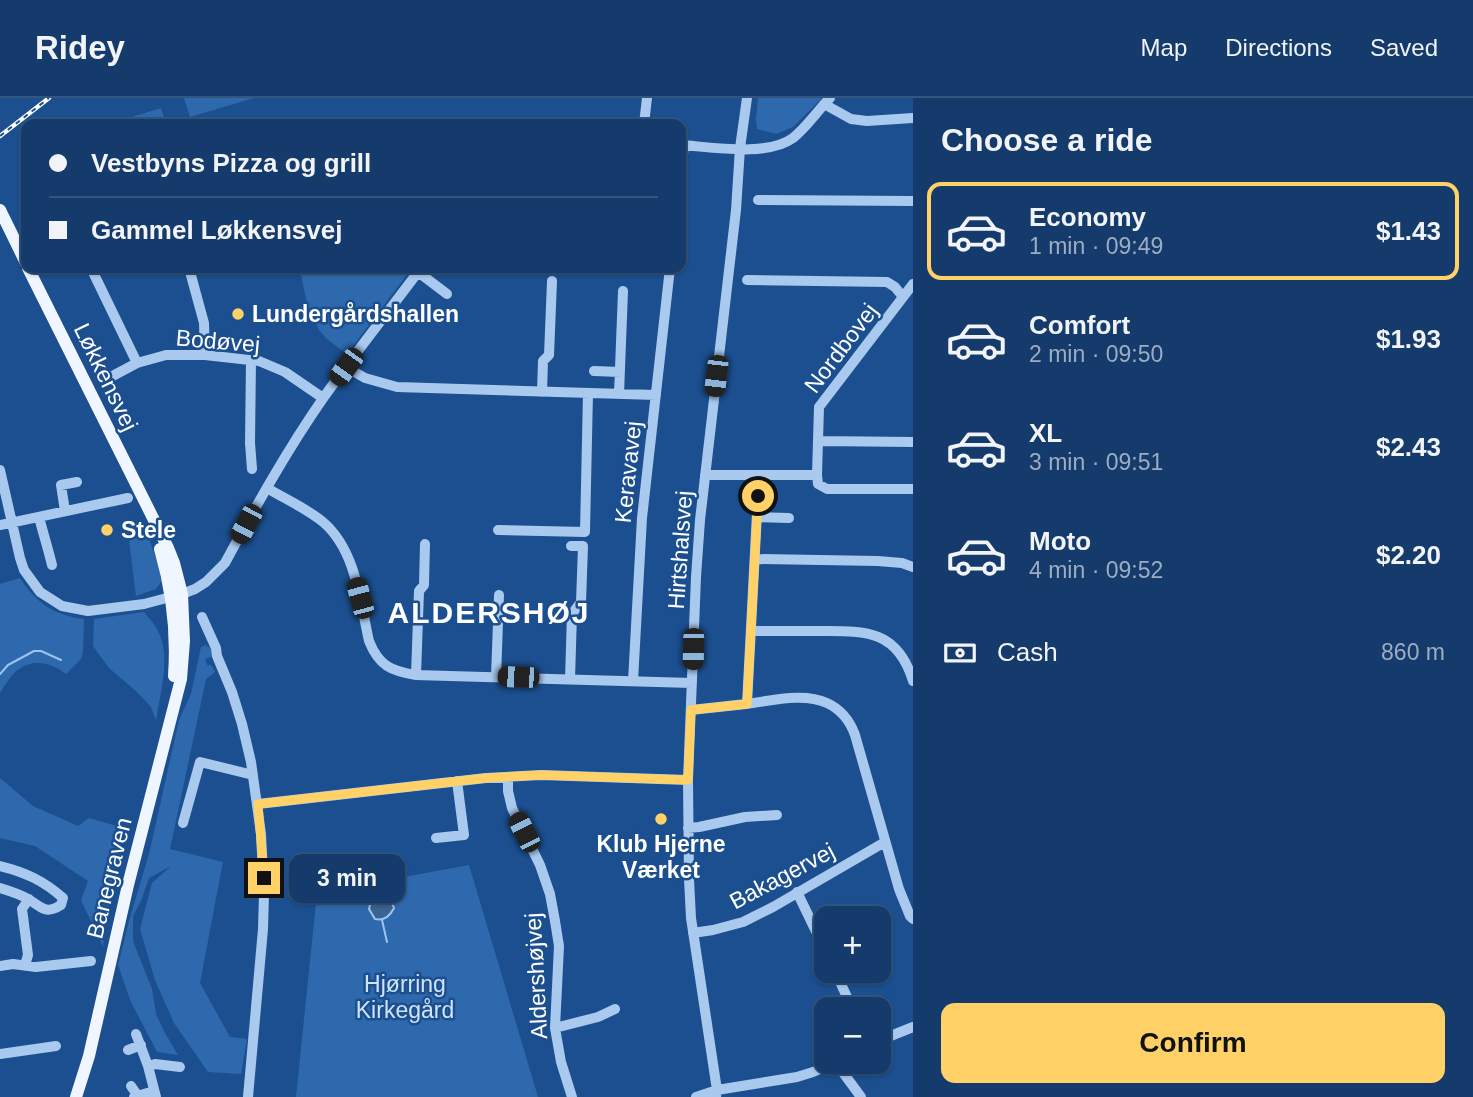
<!DOCTYPE html>
<meta charset="utf-8">
<style>
body{margin:0;font-family:Helvetica,sans-serif;background:#214673;color:#f1f3f6;height:100vh;display:flex;flex-direction:column;font-size:26px;white-space:nowrap}
*{box-sizing:border-box;margin:0}
p{font-size:23px;color:#9dadc1}
.icon{flex:none;width:38px;height:38px;fill:none;stroke:currentColor;stroke-width:2;stroke-linecap:round;stroke-linejoin:round}
.map{position:relative;flex:1;overflow:hidden}
.panel{display:flex;flex-direction:column;background:#143b6b;width:560px}
.panel>*{flex:none}
.hud{position:absolute;left:21px;top:21px;width:665px;height:154px;border-radius:14px;box-shadow:0 2px 5px #0004,0 0 0 2px #33557e;display:grid;align-content:center;height:154px;padding:0 28px;background:#143b6b}
.buttons{position:absolute;left:814px;top:808px;display:grid;gap:14px}
.buttons a{display:grid;place-items:center;width:77px;height:77px;border-radius:14px;background:#143b6b;box-shadow:0 2px 5px #0004,0 0 0 2px #33557e;font-size:35px}
.end{position:absolute;width:32px;height:32px;margin:-16px;border:9px solid #ffd166;background:#111;box-shadow:0 0 0 4px #111}
.from{border-radius:50%}
.bubble{position:absolute;height:49px;border-radius:14px;background:#143b6b;box-shadow:0 2px 5px #0004,0 0 0 2px #33557e;font-size:23px;font-weight:600;line-height:49px;text-align:center}
.car{position:absolute;width:21px;height:42px;margin:-21px -10px;border-radius:9px;box-shadow:0 0 5px 2px #0007;background:linear-gradient(#222 24%,#8ab4d8 0 40%,#222 0 76%,#8ab4d8 0 86%,#222 0)}
.hud b{display:flex;align-items:center;gap:24px;height:66px;font-size:26px}
.hud b+b{border-top:2px solid #33557e}
.hud i{width:18px;height:18px;background:#f1f3f6}
ul{padding:0;list-style:none}
li{display:flex;align-items:center;gap:21px;height:98px;margin:0 14px 10px;padding:0 14px;border:4px solid transparent;border-radius:14px}
li div{flex:1}
li b{display:block;font-size:26px}
li em{font-style:normal;font-weight:600}
li.current{border-color:#ffd166}
li>.icon{width:63px;height:63px;stroke-width:1.5}
h2{padding:0 28px;font-size:32px;line-height:84px}
.pay{display:flex;align-items:center;gap:18px;height:77px;padding:0 28px;font-size:26px}
.pay p{margin-inline-start:auto}
.action{display:flex;gap:14px;margin-top:auto;padding:14px 28px}
.action a{flex:1;height:80px;border-radius:14px;background:#ffd166;color:#111;font-size:28px;font-weight:600;line-height:80px;text-align:center}
header{display:flex;align-items:center;gap:42px;box-sizing:border-box;height:98px;padding:0 35px;background:#143b6b;border-bottom:2px solid #33557e}
header strong{font-size:33px}
nav{display:flex;gap:38px;margin-inline-start:auto;font-size:24px}
main{display:flex;flex:1;min-height:0}
.map>svg:first-child{display:block}
.green{fill:#2e69ad}
.water{fill:#3c6290;stroke:#9cc4f0;stroke-width:2}
.lines{fill:none;stroke-linecap:round;stroke-linejoin:round}
.stream{stroke:#9cc4f0;stroke-width:2}
.minor{stroke:#a9c9ee;stroke-width:10}
.major{stroke:#f0f6ff;stroke-width:12}
.rail-casing{stroke:#fff;stroke-width:4.5}
.rail{stroke:#1b4f8f;stroke-width:2;stroke-dasharray:5;stroke-linecap:butt}
.route{stroke:#ffd166;stroke-width:9}
.poi-dot{fill:#ffd166;stroke:#1b4f8f;stroke-width:2.5}
.labels{text-anchor:middle;dominant-baseline:central;stroke-width:5;stroke-linejoin:round;paint-order:stroke}
.poi-label{font-size:23px;font-weight:bold;fill:#fff;stroke:#1b4f8f;text-anchor:start}
.street-label{font-size:23px;fill:#fff;stroke:#1b4f8f}
.park-label{font-size:23px;fill:#cfe3fa;stroke:#1b4f8f}
.district-label{font-size:30px;font-weight:bold;letter-spacing:2px;fill:#fff;stroke:#1b4f8f}
</style>
<header>
<strong>Ridey</strong>
<nav><a>Map</a><a>Directions</a><a>Saved</a></nav>
</header>
<main>
<div class="map">
<svg width="913" height="999" viewBox="0 0 913 999">
<rect width="100%" height="100%" fill="#1b4f8f"/>
<path class="green" d="M184,0h70l-64,19z
M758,0h64l-29,29 -17,7 -19,-5 -1,-10z
M161,10l5,16h-57z
M304,170h108l-65,86c-8,-6 -16,-11 -22,-17 -17,-18 -20,-44 -25,-67z
M146,431l14,42 1,11 -5,7 -20,7 -8,-64z
M20,480c17,26 34,37 64,41l-1,33 -2,7 -15,15c-14,-11 -33,-16 -48,-4 -7,5 -13,15 -18,23v-109z
M144,514c4,5 10,11 13,17 15,27 3,63 -1,92l-5,-14 -14,-15 -28,-24 -16,-22 1,-27z
M205,547l9,5v6l-9,3 2,6h4l4,7 -9,7 -36,170 53,13 -23,121 30,54 17,2 -6,35 -33,-2 -34,-49 -19,-43 -15,-51 12,-46 19,-17 -22,12 -8,23 -8,15v25l19,48 4,25 9,19 13,22 -21,-3 -26,-50 -13,-37 11,-44 20,-67 30,-134 12,-26 10,-47z
M0,680l33,28 45,20 11,-8 31,9 -17,120 -22,-47 7,-19 -53,-35 -35,-8z
M469,767l69,232h-242l21,-204z"/>
<path class="water" d="M384,799l6,1 4,10c-4,8 -10,13 -19,11l-6,-10 2,-8z"/>
<g class="lines">
<path class="stream" d="M0,576l8,-9 26,-14h7l20,9
M382,822l5,22"/>
<path class="minor" d="M824,6l27,15 16,2 46,-3
M644,26l3,-26
M681,47c31,2 86,12 112,-7 14,-11 25,-28 37,-40
M681,75l3,-28
M758,102l155,1
M91,170l46,95
M189,170l15,55 1,32
M418,174l29,22
M747,182l140,2 8,5 8,10
M251,262l-1,83 2,26
M346,269l19,11 32,9 259,8
M594,273l26,1
M105,282l32,-17 29,-8h39l54,6 26,11 38,26
M542,294l1,-31 6,-6 3,-74
M619,296l4,-103
M818,343l95,1
M0,372l20,88 4,12 16,22 22,14 26,5 56,-7 38,-10 13,-5 11,-7 19,-19c31,-57 62,-113 99,-166 31,-44 65,-86 97,-129
M705,377h112l2,-68 94,-123
M817,377l1,9 9,5h86
M267,390c18,11 39,20 56,34 33,28 37,79 46,119 10,25 22,30 47,34l276,8
M65,413l-4,-26 16,-3
M39,419c4,16 9,31 13,48
M757,419l32,1
M0,427l128,-27
M498,432l87,2 3,-139
M755,461l123,2 24,2 11,4
M202,519l14,31 1,8 15,36 10,32 9,38 10,72 3,59 -1,36 -15,168
M751,533c22,0 44,0 66,0 46,0 80,-3 96,50
M416,577l3,-84 5,-6 1,-41
M496,579l3,-82
M570,581l2,-65 9,-12 2,-56h-12
M633,583l9,-163 28,-250
M747,606l12,-229
M691,612c19,-2 37,-4 55,-6 25,-3 57,-12 81,-1 13,6 23,18 28,32l44,154 11,27 3,3
M508,679v14l4,17 28,57 10,29 5,27 4,25 -4,82 6,34 11,35
M258,706l228,-26 55,-3 147,5
M183,725l17,-61 53,13
M688,730l11,-1 46,-10 32,-2
M436,740l28,-3 -7,-54
M0,768c25,6 44,15 63,32l-2,7c-16,10 -19,2 -33,-6 -8,-5 -18,-8 -28,-11
M797,794l29,60
M693,835l20,-3 30,-8 30,-15 112,-65
M25,867l3,-10 -6,-46 7,-10
M0,868l13,-2 23,3 55,-6
M835,873l18,39
M555,930l43,-11 17,-8
M136,936l12,32 8,31
M878,943l35,-14
M128,952l13,-5
M0,956l56,-8
M836,965l25,34
M148,968l7,-2 25,3
M131,988l7,10
M134,999l20,-6
M696,999l21,-7 80,-13 16,-5 24,-10
M716,999l1,-7 -26,-172 -2,-39 -1,-99 8,-203 4,-57 36,-310 4,-62 7,-50"/>
<path class="major" d="M0,112l26,53
M28,170l140,280 6,15 8,31 2,47 -3,38 -53,206 -39,171 -13,41
M160,451c12,41 17,84 14,127"/>
<g class="rail-casing">
<path id="rail" d="M0,38l49,-38"/>
</g>
<use href="#rail" class="rail"/>
</g>
<g class="lines">
<path class="route" d="M264,780l-6,-74 228,-26 55,-3 147,5 3,-70 56,-6 11,-208"/>
</g>
<g class="poi-dot">
<circle cx="238" cy="216" r="7"/>
<circle cx="107" cy="432" r="7"/>
<circle cx="661" cy="721" r="7"/>
</g>
<g class="labels">
<g class="poi-label">
<text x="252" y="216">Lundergårdshallen</text>
<text x="121" y="432">Stele</text>
<text x="661" y="746" text-anchor="middle">Klub Hjerne<tspan x="661" dy="26">Værket</tspan></text>
</g>
<g class="street-label">
<text transform="translate(218 243) rotate(5)">Bodøvej</text>
<text transform="translate(841 250) rotate(-53)">Nordbovej</text>
<text transform="translate(106 279) rotate(64)">Løkkensvej</text>
<text transform="translate(628 374) rotate(-84)">Keravavej</text>
<text transform="translate(680 452) rotate(-86)">Hirtshalsvej</text>
<text transform="translate(782 778) rotate(-28)">Bakagervej</text>
<text transform="translate(109 780) rotate(-76)">Banegraven</text>
<text transform="translate(536 878) rotate(-93)">Aldershøjvej</text>
</g>
<g class="park-label">
<text x="405" y="886">Hjørring<tspan x="405" dy="26">Kirkegård</tspan></text>
</g>
<g class="district-label">
<text x="489" y="514">ALDERSHØJ</text>
</g>
</g>
</svg>
<div class="buttons">
<a>+</a>
<a>−</a>
</div>
<i class="end from" style="left:758px;top:398px"></i>
<i class="end" style="left:264px;top:780px"></i>
<div class="bubble" style="left:289px;top:756px;width:116px">3 min</div>
<i class="car" style="left:346px;top:269px;rotate:216deg"></i>
<i class="car" style="left:716px;top:278px;rotate:187deg"></i>
<i class="car" style="left:246px;top:426px;rotate:208deg"></i>
<i class="car" style="left:360px;top:500px;rotate:345deg"></i>
<i class="car" style="left:693px;top:551px;rotate:181deg"></i>
<i class="car" style="left:518px;top:579px;rotate:272deg"></i>
<i class="car" style="left:524px;top:734px;rotate:333deg"></i>
<div class="hud">
<b><i class="from"></i>Vestbyns Pizza og grill</b>
<b><i></i>Gammel Løkkensvej</b>
</div>
</div>
<section class="panel">
<h2>Choose a ride</h2>
<ul>
<li class="current"><svg class="icon" aria-label="car" viewBox="0 0 24 24"><path d="M5 17H2v-5l4-1 3-4h7l3 4 3 1v5h-3M9 17h6M6 11h13"/><circle cx="7" cy="17" r="2"/><circle cx="17" cy="17" r="2"/></svg><div><b>Economy</b><p>1 min · 09:49</p></div><em>$1.43</em></li>
<li><svg class="icon" aria-label="car" viewBox="0 0 24 24"><path d="M5 17H2v-5l4-1 3-4h7l3 4 3 1v5h-3M9 17h6M6 11h13"/><circle cx="7" cy="17" r="2"/><circle cx="17" cy="17" r="2"/></svg><div><b>Comfort</b><p>2 min · 09:50</p></div><em>$1.93</em></li>
<li><svg class="icon" aria-label="car" viewBox="0 0 24 24"><path d="M5 17H2v-5l4-1 3-4h7l3 4 3 1v5h-3M9 17h6M6 11h13"/><circle cx="7" cy="17" r="2"/><circle cx="17" cy="17" r="2"/></svg><div><b>XL</b><p>3 min · 09:51</p></div><em>$2.43</em></li>
<li><svg class="icon" aria-label="car" viewBox="0 0 24 24"><path d="M5 17H2v-5l4-1 3-4h7l3 4 3 1v5h-3M9 17h6M6 11h13"/><circle cx="7" cy="17" r="2"/><circle cx="17" cy="17" r="2"/></svg><div><b>Moto</b><p>4 min · 09:52</p></div><em>$2.20</em></li>
</ul>
<div class="pay"><svg class="icon" aria-label="cash" viewBox="0 0 24 24"><path d="M3 7h18v10H3z"/><circle cx="12" cy="12" r="2"/></svg>Cash<p>860 m</p></div>
<div class="action"><a>Confirm</a></div>
</section>
</main>
